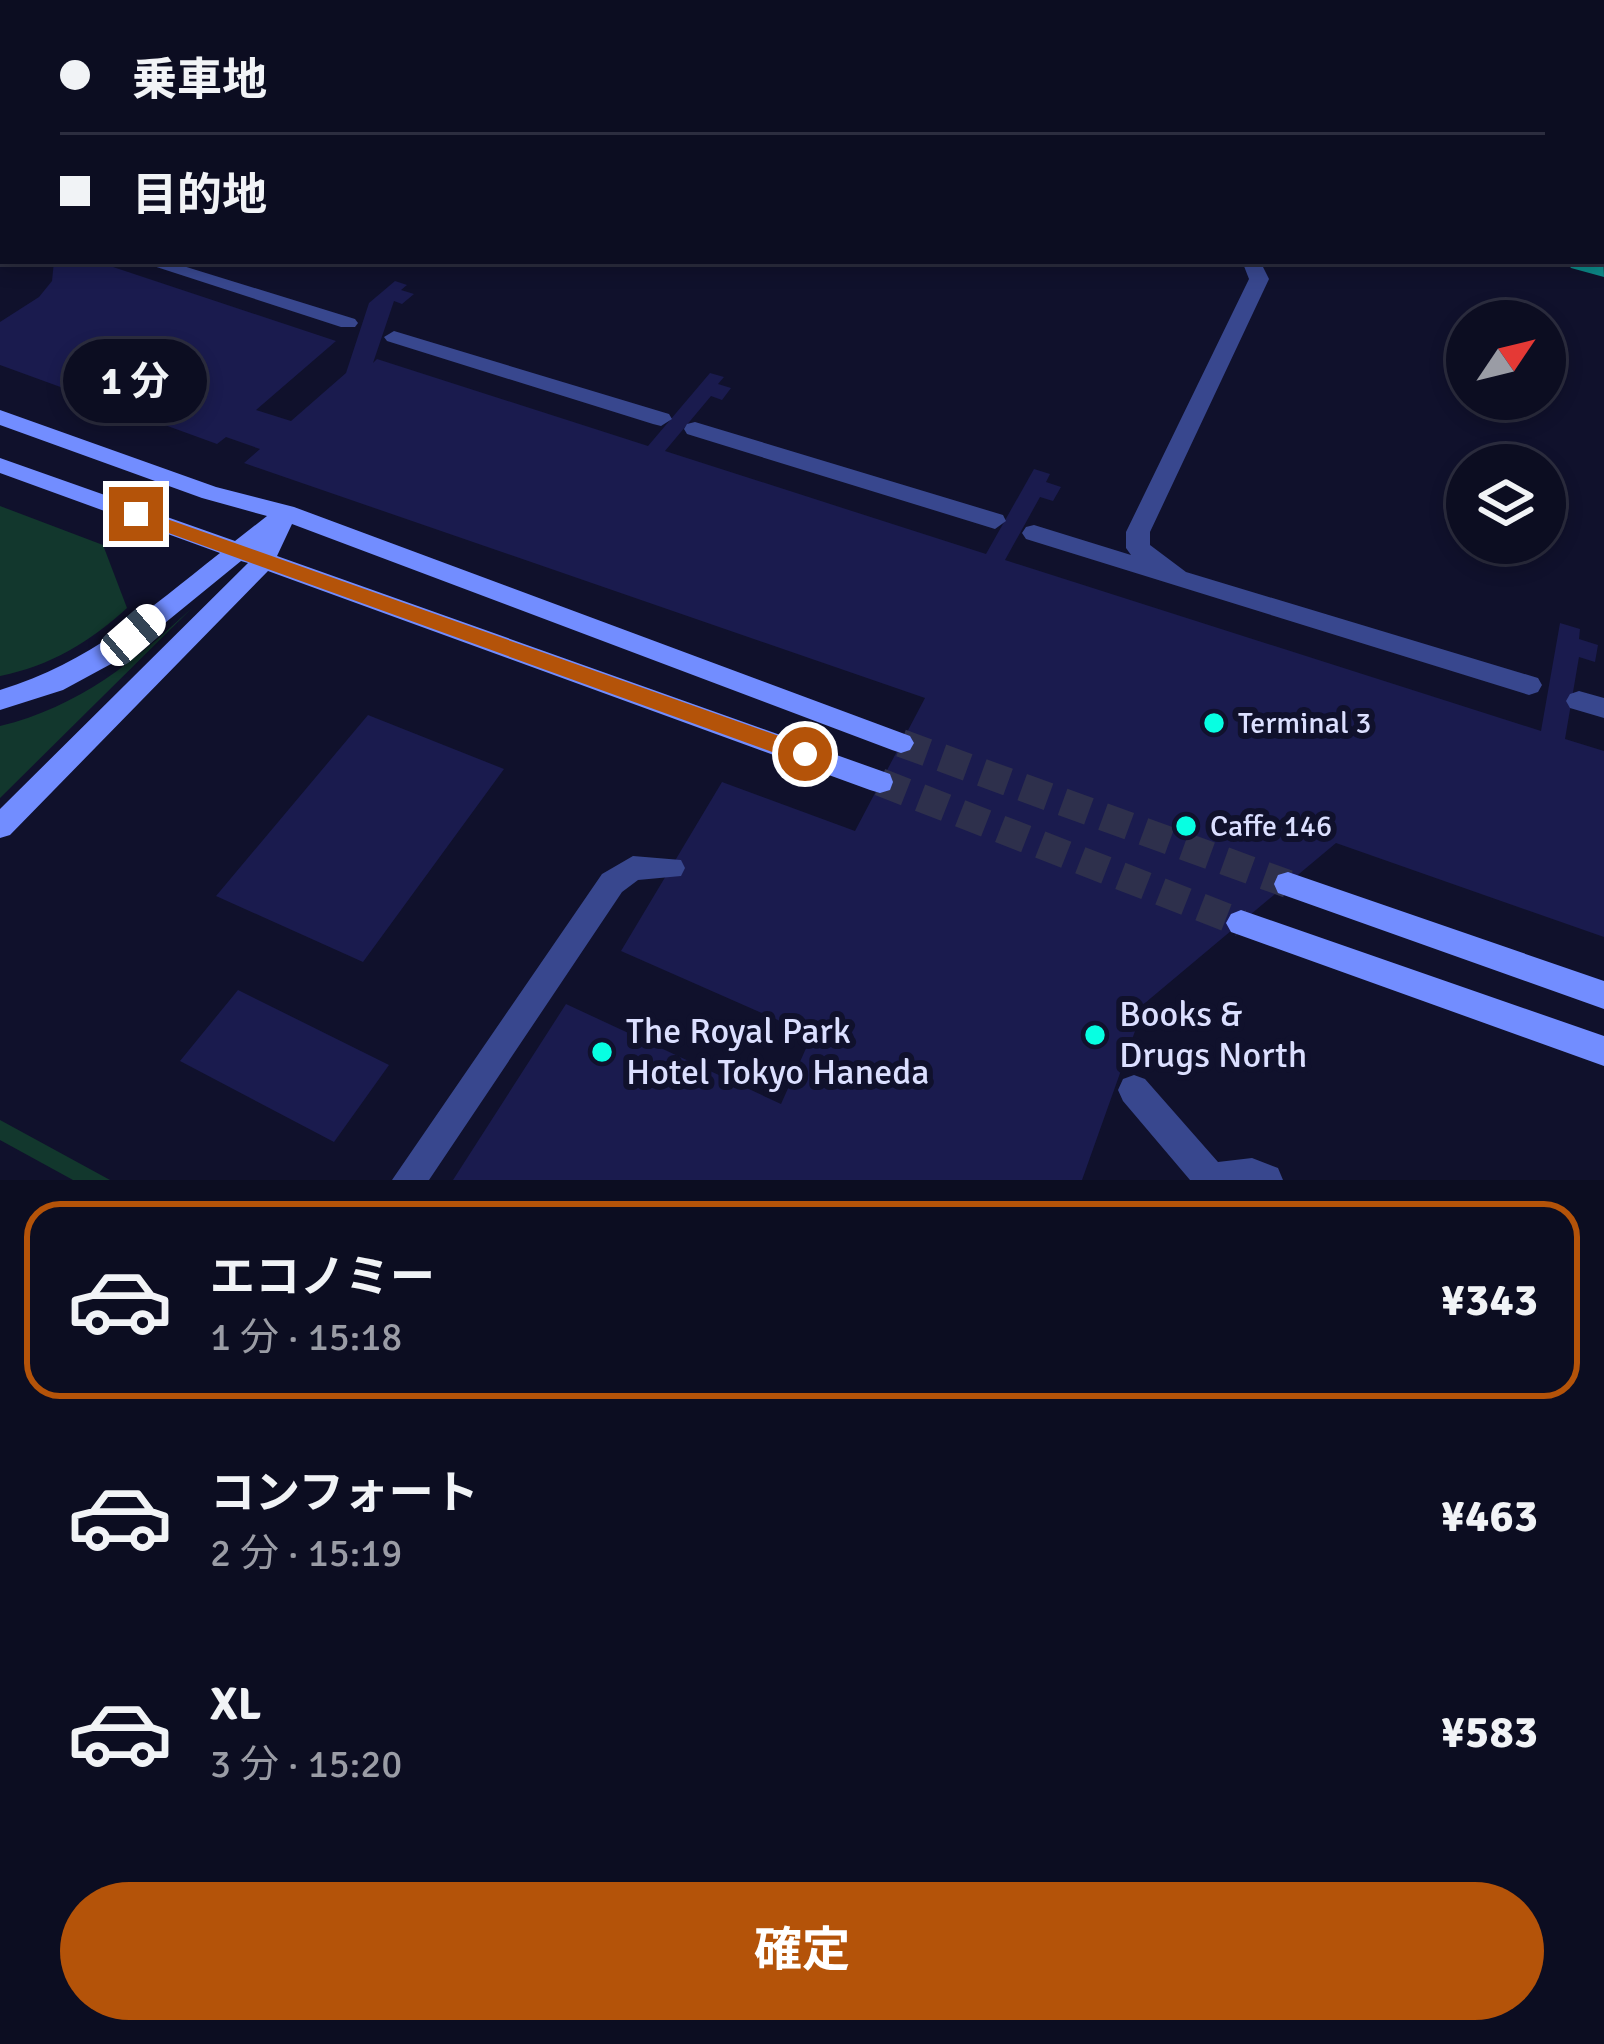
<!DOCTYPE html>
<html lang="ja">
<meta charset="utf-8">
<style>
body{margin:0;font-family:Signika,"Noto Sans JP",sans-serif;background:#1a1b2e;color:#f1f3f6;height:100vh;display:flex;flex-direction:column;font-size:45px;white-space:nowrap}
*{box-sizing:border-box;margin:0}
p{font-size:39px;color:#9a9ca5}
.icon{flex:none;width:66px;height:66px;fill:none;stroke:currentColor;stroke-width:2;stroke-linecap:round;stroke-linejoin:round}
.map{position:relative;height:1180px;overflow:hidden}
.panel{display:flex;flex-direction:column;background:#0c0d21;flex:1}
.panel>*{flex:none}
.top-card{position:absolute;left:0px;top:0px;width:1605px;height:264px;box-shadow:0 6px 18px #0003,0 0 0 3px #2c2d3f;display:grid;align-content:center;height:264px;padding:0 60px;background:#0c0d21}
.needle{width:78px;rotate:55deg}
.buttons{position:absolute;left:1446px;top:300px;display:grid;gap:24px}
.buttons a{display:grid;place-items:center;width:120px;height:120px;border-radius:50%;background:#0c0d21;box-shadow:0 6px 18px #0003,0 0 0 3px #2c2d3f;font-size:60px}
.end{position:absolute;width:54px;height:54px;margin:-27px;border:15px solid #b45309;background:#fff;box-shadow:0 0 0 6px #fff}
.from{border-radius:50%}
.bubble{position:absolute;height:84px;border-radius:42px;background:#0c0d21;box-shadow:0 6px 18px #0003,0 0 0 3px #2c2d3f;font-size:39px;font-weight:700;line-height:84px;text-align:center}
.car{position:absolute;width:36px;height:72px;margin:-36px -18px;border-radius:15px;box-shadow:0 0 9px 3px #0007;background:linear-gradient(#fff 24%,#345 0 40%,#fff 0 76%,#345 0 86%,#fff 0)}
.top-card b{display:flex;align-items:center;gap:42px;height:114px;font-size:45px}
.top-card b+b{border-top:3px solid #2c2d3f}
.top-card i{width:30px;height:30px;background:#f1f3f6}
ul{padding:21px 0 0;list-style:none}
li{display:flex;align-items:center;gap:36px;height:198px;margin:0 24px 18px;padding:0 36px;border:6px solid transparent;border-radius:36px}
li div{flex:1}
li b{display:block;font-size:45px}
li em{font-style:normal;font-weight:700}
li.on{border-color:#b45309}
li>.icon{width:108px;height:108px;stroke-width:1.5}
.button{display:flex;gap:24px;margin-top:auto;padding:24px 60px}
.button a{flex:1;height:138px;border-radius:72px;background:#b45309;color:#fff;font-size:48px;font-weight:700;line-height:138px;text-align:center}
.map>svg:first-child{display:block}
.green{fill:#12372d}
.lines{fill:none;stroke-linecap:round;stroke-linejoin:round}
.taxiway{fill:#0c8887;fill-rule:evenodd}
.building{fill:#1a1b4e}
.secondary-tunnel{stroke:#2e304c;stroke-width:28;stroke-dasharray:28 15;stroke-linecap:butt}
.lane{fill:#38478e;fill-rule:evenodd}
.secondary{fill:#728dff;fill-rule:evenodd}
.route{fill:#b45309}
.poi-dot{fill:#07ffe2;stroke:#10112c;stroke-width:4.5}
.labels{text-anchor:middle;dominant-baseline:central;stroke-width:12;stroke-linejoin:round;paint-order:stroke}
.poi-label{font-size:30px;fill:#dbdfff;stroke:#10112c;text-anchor:start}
.near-poi-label{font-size:36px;fill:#dbdfff;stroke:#10112c;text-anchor:start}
</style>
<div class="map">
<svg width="1604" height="1180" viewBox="0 0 1604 1180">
<rect width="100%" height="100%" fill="#10112c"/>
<path class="green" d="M0,506l103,39 24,63c-37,34 -77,58 -127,68z
M193,607l-193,191v-72c79,-19 135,-65 193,-119z
M0,1120l110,60h-37l-73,-40z"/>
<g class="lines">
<path class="taxiway" d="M530,0h69l3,3h-70z
M1367,0h68l-70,3z
M1602,224l2,53 -33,-9 -5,-7h36z"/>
</g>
<path class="building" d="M54,261h41l241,80 -80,69 35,11 55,-48 23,-70 26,-22 12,4 -6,5 13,4 -12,10 -8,-3 -21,62 4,-4 271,87 62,-73 14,4 -6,7 13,4 -9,12 -11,-4 -46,55 321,103 48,-85 16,5 -4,8 15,5 -8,14 -13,-4 -35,63 536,171 19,-108 20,6 -1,10 19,6 -3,17 -16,-5 -14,82 39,12v186l-268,-94 -191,160 -63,177h-629l113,-176 215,100 31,-69 -191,-84 101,-169 133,49 70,-133 -681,-235 16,-14 -34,-12 -9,7 -217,-79v-43l39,-25 13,-16z
M368,715l136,54 -141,193 -147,-66z
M238,990l151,75 -55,77 -154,-81z"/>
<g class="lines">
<path class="secondary-tunnel" d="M901,743l387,141
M880,782l361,141"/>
<path class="lane" d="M1131,0h14l1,3h-14z
M1535,0h28l2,3h-28z
M1602,6h2v10h-2z
M138,261h29l188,58 3,4 -3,4h-14z
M1242,261h18l9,18 -119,253v13l36,27 352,106 4,7 -4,7 -9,3 -503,-156 -4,-6 4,-6 8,-2 97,30 -5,-7v-16l123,-253z
M394,331l275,83 3,5 -11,7 -8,-2 -266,-83 -3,-4z
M695,422l308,93 3,6 -11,8 -308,-95 -3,-5 3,-5z
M1579,691l25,7v20l-34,-10 -4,-7 4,-7z
M633,856l48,4 4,8 -4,8 -43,4 -16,12 -193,288h-37l210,-306z
M1134,1075l11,4 73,83 34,-4 26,10 5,12h-93l-67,-79 -5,-11 5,-11z"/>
<path class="secondary" d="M0,410l216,77 78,20 616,229 4,7 -4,7 -9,3 -9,-3 -600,-226 -15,32 613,218 3,8 -3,8 -10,3 -10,-3 -602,-219 -258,264 -10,3v-29l248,-246 -7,-2 -119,97 -59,32 -63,20v-20c91,-28 146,-79 220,-137l-220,-80v-15l235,83 32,-25 -65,-18 -202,-73z
M1288,872l316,109v28l-326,-116 -4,-9 4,-9z
M1241,910l363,126v30l-373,-134 -5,-9 5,-9z"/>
</g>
<path class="route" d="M136,508l677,240 3,6 -11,9 -8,-2 -667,-242v-9z"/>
<g class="poi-dot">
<circle cx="1214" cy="723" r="12"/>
<circle cx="1186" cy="826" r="12"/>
<circle cx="1095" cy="1035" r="12"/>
<circle cx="602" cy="1052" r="12"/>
</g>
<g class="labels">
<g class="poi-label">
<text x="1238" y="723">Terminal 3</text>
<text x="1210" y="826">Caffe 146</text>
</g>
<g class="near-poi-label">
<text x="1119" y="1014">Books &amp;<tspan x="1119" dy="41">Drugs North</tspan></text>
<text x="626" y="1031">The Royal Park<tspan x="626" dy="41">Hotel Tokyo Haneda</tspan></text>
</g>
</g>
</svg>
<div class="buttons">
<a><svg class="needle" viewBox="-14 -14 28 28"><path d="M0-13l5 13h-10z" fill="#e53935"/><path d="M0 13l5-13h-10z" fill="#9a9ca5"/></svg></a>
<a><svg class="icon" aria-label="layers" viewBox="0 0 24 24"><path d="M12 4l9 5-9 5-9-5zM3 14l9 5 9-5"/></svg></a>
</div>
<i class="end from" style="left:805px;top:754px"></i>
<i class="end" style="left:136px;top:514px"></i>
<div class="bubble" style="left:63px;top:339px;width:144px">1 分</div>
<i class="car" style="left:133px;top:635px;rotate:49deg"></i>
<div class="top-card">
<b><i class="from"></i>乗車地</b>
<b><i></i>目的地</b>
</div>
</div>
<section class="panel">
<ul>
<li class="on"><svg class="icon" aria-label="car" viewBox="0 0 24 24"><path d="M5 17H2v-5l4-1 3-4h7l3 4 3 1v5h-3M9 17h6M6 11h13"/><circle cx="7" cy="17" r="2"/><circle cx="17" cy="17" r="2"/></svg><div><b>エコノミー</b><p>1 分 · 15:18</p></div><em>¥343</em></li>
<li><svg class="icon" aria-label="car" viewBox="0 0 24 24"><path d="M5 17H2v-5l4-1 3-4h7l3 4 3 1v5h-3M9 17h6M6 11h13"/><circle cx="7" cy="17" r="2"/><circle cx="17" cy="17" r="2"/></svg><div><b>コンフォート</b><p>2 分 · 15:19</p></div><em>¥463</em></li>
<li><svg class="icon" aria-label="car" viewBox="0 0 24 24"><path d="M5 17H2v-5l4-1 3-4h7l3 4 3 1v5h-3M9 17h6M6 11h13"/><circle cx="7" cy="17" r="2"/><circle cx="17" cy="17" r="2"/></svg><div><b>XL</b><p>3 分 · 15:20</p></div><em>¥583</em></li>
</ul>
<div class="button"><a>確定</a></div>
</section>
